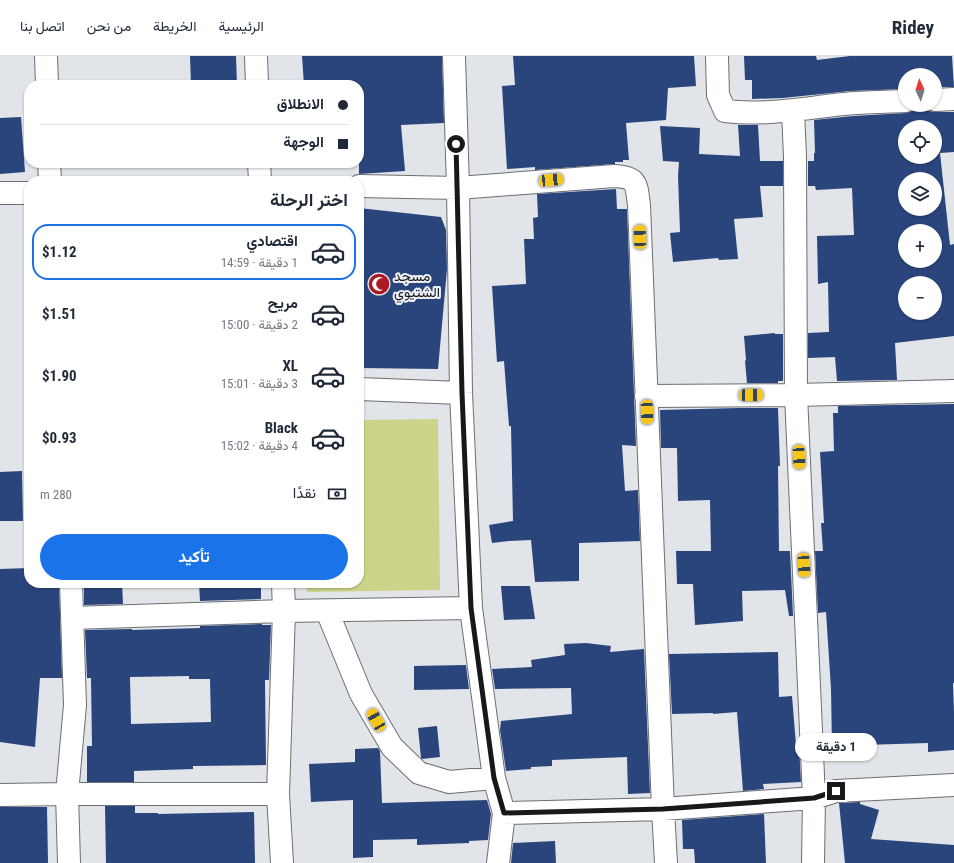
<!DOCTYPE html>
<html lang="ar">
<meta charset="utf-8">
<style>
body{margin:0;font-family:"Roboto Condensed",Vazirmatn,sans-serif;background:#f6f6f7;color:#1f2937;direction:rtl;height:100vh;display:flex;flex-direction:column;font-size:15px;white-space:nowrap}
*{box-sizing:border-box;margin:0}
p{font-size:13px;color:#747a83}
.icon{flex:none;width:22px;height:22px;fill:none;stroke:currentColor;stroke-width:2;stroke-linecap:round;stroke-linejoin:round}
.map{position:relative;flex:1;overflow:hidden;direction:ltr}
.sheet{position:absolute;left:24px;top:120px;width:340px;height:412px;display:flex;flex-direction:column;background:#fff;border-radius:16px;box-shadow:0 1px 3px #0004;direction:rtl}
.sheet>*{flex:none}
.top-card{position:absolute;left:24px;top:24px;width:340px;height:88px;border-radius:16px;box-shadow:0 1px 3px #0004;direction:rtl;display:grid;align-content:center;height:88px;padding:0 16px;background:#fff}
.needle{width:26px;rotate:356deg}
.buttons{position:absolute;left:898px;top:12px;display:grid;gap:8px}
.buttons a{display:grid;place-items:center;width:44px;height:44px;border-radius:50%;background:#fff;box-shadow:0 1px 3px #0004;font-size:20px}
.end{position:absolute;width:18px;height:18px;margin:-9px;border:5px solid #17181a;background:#fff;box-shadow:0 0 0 2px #fff}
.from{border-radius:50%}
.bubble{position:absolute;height:28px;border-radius:14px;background:#fff;box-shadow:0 1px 3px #0004;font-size:13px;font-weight:700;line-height:28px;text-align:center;direction:rtl}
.car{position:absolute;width:12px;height:24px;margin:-12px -6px;border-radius:5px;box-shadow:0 0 3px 1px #0007;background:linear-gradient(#f5c518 24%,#345 0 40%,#f5c518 0 76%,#345 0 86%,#f5c518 0)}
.top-card b{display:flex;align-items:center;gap:14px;height:38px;font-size:15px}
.top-card b+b{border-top:1px solid #e0e1e3}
.top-card i{width:10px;height:10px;background:#1f2937}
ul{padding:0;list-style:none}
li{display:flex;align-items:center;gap:12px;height:56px;margin:0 8px 6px;padding:0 8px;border:2px solid transparent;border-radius:16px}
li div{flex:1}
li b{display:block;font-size:15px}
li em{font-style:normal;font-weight:700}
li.current{border-color:#1a73e8}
li>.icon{width:36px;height:36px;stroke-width:1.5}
h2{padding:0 16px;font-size:18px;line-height:48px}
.pay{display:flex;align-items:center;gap:10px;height:44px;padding:0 16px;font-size:15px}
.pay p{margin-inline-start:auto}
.cta{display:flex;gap:8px;margin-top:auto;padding:8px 16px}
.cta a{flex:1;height:46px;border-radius:24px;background:#1a73e8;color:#fff;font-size:16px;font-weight:700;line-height:46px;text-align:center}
header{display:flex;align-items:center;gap:24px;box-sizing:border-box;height:56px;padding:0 20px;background:#fff;border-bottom:1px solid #e0e1e3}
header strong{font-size:19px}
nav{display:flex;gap:22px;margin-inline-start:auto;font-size:14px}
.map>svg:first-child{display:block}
.green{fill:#cdd48a}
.building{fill:#2a457c;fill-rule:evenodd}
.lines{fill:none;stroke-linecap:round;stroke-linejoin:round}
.minor-casing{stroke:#6c6e73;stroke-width:24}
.minor{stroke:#fff;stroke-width:22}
.route{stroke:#17181a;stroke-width:5}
.labels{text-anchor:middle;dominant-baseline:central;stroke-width:4;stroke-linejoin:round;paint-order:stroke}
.poi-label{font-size:14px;fill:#17181a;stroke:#eef1f7;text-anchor:start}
</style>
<header>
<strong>Ridey</strong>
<nav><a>الرئيسية</a><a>الخريطة</a><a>من نحن</a><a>اتصل بنا</a></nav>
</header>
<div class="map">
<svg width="954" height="807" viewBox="0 0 954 807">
<rect width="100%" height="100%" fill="#e1e4e9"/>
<path class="green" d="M438,363l2,171 -133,2v-9h52v-163z"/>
<path class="building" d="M190,0h46l1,29h-46z
M302,0h140l2,67 -43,2 4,46 -46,3v-89h-55z
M513,0h181l2,30 -28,2 -2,32 -40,3 3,37h-6v2h-8v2l-80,6v-3l-28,2 -5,-83 13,-1z
M744,0h72l1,4 33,-4h102l2,31h-19v-12h-30v14l-55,2 -67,7 -31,1v-19h-7z
M917,49h7l1,2 4,4 6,1h19v40l-14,1 10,92 4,-1v92l-59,7 2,37 -60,1 -2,-24 -27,1v-25l21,-1 -1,-50 -10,2 -1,-48 37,-1 -2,-47 -36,2 -1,-4h-7v-25h6v-8h1l-1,-33 39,-4 53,-3 6,-2zM905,71h30v30h-30zM905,123h30v30h-30zM905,175h30v30h-30zM905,227h30v30h-30z
M21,61l4,55 -25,2v-56z
M738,69h20l2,36h23v25h-23l3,31 -29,2 4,40 -19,1 -1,-2 -45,4 -3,-29 10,-1 -2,-56 1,-14 -16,-1 -3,-35 40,2 -1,26 41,2z
M616,133l1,20h10l9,237 -14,-1 3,46 13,-1 2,51 -61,2v38l-44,1 -4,-42 -22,1 -17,2 -3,-18 24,-4 -2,-95h-2l-5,-65 -7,1 -5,-76 34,-2 -2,-45h10l-1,-21 5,-1 -1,-23z
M359,152l82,9 5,13 1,39 -9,100 -79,-1z
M775,277v1h8v47h-5v2h-31l-2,-22 1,-1 -2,-24z
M954,348v279h-1l1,29v38l-26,2v-9l-96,3 -1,-57 -5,-77 -8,1 -3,-62h8l-2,-28h3l-4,-71 14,-1 -1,-38h5v-7z
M738,352h40l2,58h-2l1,85h11l3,65h-4l-4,-26 -43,1 1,30 -48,4 -2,-41h-16l-1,-33h35l-1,-51 -32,1 -1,-53h-16l-1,-38z
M22,415l1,50h-23v-49z
M29,512v15h30l3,95h-22l-5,69 -35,-5v-173z
M84,527h38l1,21 -39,1z
M199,527h62v16l-61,2z
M501,530h29l5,33 -31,1z
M262,568v1h9l-2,55h-4l1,85 -73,1v3l-59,2v11h-47v-36h5l-1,-68h-4l-2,-48 47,-1v1l68,-2v-2zM189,620v3h21l1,43 -80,2 -1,-47z
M586,587l25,3 -1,6 34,-3 6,144 -22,1 -1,-37 -75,3v6l-21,1v2l-25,2 -6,-41 1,-9 71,-7 -1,-26 -76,1 -3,-20 40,-2 -1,-7 34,-5 -1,-11z
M778,596l1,45 13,-1 4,49h3l2,37 -38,2 1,5 -21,2 -6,-79 -24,2v-1l-41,1 -3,-60z
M466,609l3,24 -55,1v-24z
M437,670l3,31 -18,2 -1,-1 -3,-30z
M378,692l2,3 2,52 105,-3 4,14 -3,26 -19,1v2l-52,2v-6l-44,1v17l-20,1v-58l-42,2 -2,-38 46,-2v-13z
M860,746v2l19,6 -8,29 83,6v18h-109l-6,-60z
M105,750h30v7h23v1l96,-2 1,51h-149z
M0,751h47l1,56h-48z
M764,758l2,49h-71l-1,-14h-11l-1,-29z
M555,785l1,22h-45l2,-20z"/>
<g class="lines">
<g class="minor-casing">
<path id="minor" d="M46,0l1,29
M256,0l1,29
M454,0l4,132 3,205 10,215 23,170 10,35 -6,50
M717,0l1,39 7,16c39,5 79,-3 119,-7 20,-2 41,-2 61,-3
M935,44l19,-1
M793,55l2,46 1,238 18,403 -1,65
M49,107l1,18
M259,107l1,18
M359,130l99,2 156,-12c24,1 22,8 25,29l24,604 3,54
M0,137h29
M359,333l102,4
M646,340l150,-1 158,-4
M327,555l34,83 31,53 27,26 30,9 45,-4
M72,562l212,-7 187,-3
M0,739l67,-1h211
M504,757l159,-4 151,-11 22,-7 118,-6
M69,807l-2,-69 8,-89 -4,-122
M282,807l-4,-69 6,-183 -1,-28"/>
</g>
<use href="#minor" class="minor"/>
</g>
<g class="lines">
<path class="route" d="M456,88l6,249 9,215 23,170 10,35 159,-4 151,-11 22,-7"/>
</g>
<defs>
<g id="mosque-disc" transform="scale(1.15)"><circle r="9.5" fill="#ac1921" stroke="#eef1f7"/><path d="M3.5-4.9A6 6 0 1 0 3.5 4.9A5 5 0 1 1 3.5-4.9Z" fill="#fff"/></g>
</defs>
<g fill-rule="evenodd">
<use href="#mosque-disc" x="379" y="228"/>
</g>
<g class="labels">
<g class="poi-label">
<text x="394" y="220">مسجد<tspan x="394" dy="16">الشتيوي</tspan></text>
</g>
</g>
</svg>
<div class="buttons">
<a><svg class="needle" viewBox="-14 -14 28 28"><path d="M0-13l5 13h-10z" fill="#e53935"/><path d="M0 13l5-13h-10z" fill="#747a83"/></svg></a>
<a><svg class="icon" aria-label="locate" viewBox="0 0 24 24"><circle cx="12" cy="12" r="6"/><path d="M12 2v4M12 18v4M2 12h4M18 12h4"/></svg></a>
<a><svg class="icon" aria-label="layers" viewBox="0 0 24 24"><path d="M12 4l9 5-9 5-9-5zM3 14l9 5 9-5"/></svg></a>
<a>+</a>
<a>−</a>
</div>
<i class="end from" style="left:456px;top:88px"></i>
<i class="end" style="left:836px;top:735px"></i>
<div class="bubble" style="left:795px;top:677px;width:82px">1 دقيقة</div>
<i class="car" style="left:551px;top:124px;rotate:85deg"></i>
<i class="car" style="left:640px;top:181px;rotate:358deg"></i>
<i class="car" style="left:751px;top:339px;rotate:89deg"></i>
<i class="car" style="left:647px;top:356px;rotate:178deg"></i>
<i class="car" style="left:799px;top:401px;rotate:177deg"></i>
<i class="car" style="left:804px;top:509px;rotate:177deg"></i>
<i class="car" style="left:376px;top:664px;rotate:330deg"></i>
<div class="top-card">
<b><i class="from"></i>الانطلاق</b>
<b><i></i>الوجهة</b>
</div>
<section class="sheet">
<h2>اختر الرحلة</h2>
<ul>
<li class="current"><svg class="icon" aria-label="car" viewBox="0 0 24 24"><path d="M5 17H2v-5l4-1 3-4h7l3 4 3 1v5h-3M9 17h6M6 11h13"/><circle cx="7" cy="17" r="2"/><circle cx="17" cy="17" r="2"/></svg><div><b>اقتصادي</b><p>1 دقيقة · 14:59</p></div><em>$1.12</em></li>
<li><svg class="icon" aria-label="car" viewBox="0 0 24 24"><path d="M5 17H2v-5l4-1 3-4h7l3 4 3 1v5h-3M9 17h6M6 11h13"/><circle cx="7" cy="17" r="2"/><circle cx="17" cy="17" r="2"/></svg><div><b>مريح</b><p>2 دقيقة · 15:00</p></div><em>$1.51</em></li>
<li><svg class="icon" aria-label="car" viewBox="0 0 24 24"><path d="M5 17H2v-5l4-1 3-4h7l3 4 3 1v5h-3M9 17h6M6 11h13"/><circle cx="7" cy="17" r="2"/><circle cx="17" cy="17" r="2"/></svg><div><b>XL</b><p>3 دقيقة · 15:01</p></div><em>$1.90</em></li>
<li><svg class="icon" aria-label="car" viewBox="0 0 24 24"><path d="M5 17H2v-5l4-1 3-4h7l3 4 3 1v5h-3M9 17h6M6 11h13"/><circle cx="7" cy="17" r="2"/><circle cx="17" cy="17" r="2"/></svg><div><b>Black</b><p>4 دقيقة · 15:02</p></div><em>$0.93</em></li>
</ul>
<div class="pay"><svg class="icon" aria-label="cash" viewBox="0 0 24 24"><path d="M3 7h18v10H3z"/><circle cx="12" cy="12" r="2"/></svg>نقدًا<p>280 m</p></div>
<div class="cta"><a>تأكيد</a></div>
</section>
</div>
